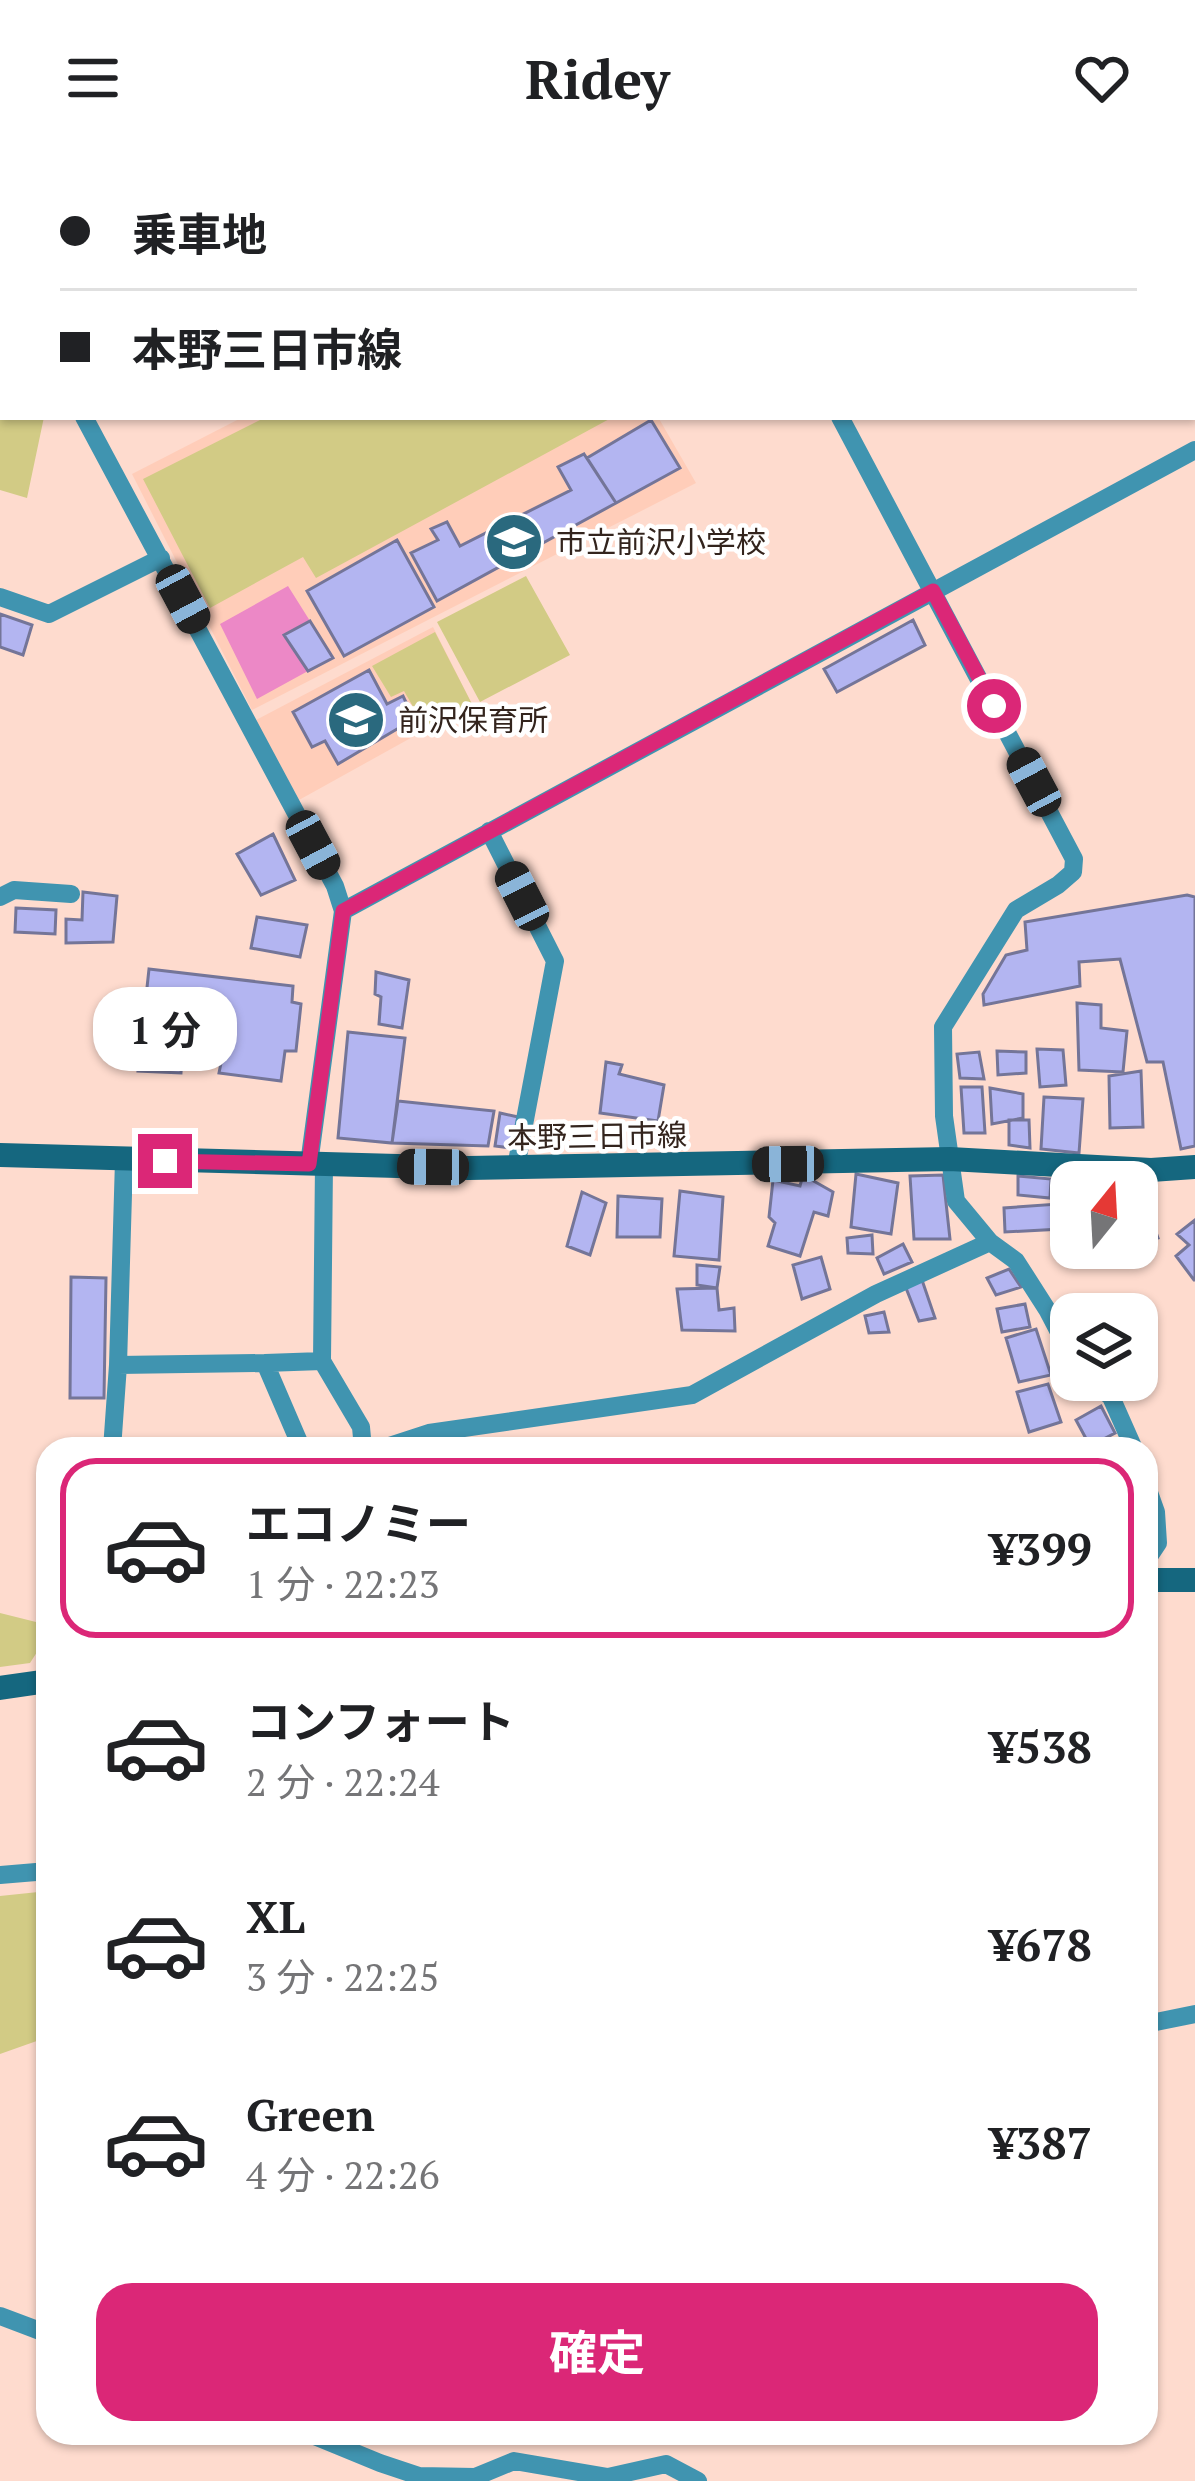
<!DOCTYPE html>
<html lang="ja">
<meta charset="utf-8">
<style>
body{margin:0;font-family:"PT Serif","Noto Sans JP",serif;background:#f6f6f6;color:#202124;height:100vh;display:flex;flex-direction:column;font-size:45px;white-space:nowrap}
*{box-sizing:border-box;margin:0}
p{font-size:39px;color:#757577}
.icon{flex:none;width:66px;height:66px;fill:none;stroke:currentColor;stroke-width:2;stroke-linecap:round;stroke-linejoin:round}
.map{position:relative;flex:1;overflow:hidden}
.drawer{position:absolute;left:36px;top:1281px;width:1122px;height:1008px;display:flex;flex-direction:column;background:#fff;border-radius:36px;box-shadow:0 3px 9px #0004}
.drawer>*{flex:none}
.banner{position:absolute;left:0px;top:0px;width:1197px;height:264px;box-shadow:0 3px 9px #0004;display:grid;align-content:center;height:264px;padding:0 60px;background:#fff}
.needle{width:78px;rotate:18deg}
.buttons{position:absolute;left:1050px;top:1005px;display:grid;gap:24px}
.buttons a{display:grid;place-items:center;width:108px;height:108px;border-radius:24px;background:#fff;box-shadow:0 3px 9px #0004;font-size:60px}
.end{position:absolute;width:54px;height:54px;margin:-27px;border:15px solid #db2777;background:#fff;box-shadow:0 0 0 6px #fff}
.from{border-radius:50%}
.bubble{position:absolute;height:84px;border-radius:36px;background:#fff;box-shadow:0 3px 9px #0004;font-size:39px;font-weight:700;line-height:84px;text-align:center}
.car{position:absolute;width:36px;height:72px;margin:-36px -18px;border-radius:15px;box-shadow:0 0 9px 3px #0007;background:linear-gradient(#222 24%,#8ab4d8 0 40%,#222 0 76%,#8ab4d8 0 86%,#222 0)}
.banner b{display:flex;align-items:center;gap:42px;height:114px;font-size:45px}
.banner b+b{border-top:3px solid #e0e0e0}
.banner i{width:30px;height:30px;background:#202124}
ul{padding:21px 0 0;list-style:none}
li{display:flex;align-items:center;gap:36px;height:180px;margin:0 24px 18px;padding:0 36px;border:6px solid transparent;border-radius:36px}
li div{flex:1}
li b{display:block;font-size:45px}
li em{font-style:normal;font-weight:700}
li.current{border-color:#db2777}
li>.icon{width:108px;height:108px;stroke-width:1.5}
.cta{display:flex;gap:24px;margin-top:auto;padding:24px 60px}
.cta a{flex:1;height:138px;border-radius:36px;background:#db2777;color:#fff;font-size:48px;font-weight:700;line-height:138px;text-align:center}
header{display:flex;justify-content:space-between;align-items:center;height:156px;padding:0 60px;background:#fff;font-size:54px;font-weight:700}
.map>svg:first-child{display:block}
.built{fill:#ffcdb9}
.green{fill:#d2cb85}
.water{fill:#ec88c6}
.building{fill:#b3b5f1;stroke:#747598;stroke-width:3}
.lines{fill:none;stroke-linecap:round;stroke-linejoin:round}
.minor{stroke:#4094b0;stroke-width:18}
.secondary{stroke:#15677f;stroke-width:24}
.route{stroke:#db2777;stroke-width:15}
.labels{text-anchor:middle;dominant-baseline:central;stroke-width:9;stroke-linejoin:round;paint-order:stroke}
.poi-label{font-size:30px;fill:#33241d;stroke:#fff;text-anchor:start}
.street-label{font-size:30px;fill:#33241d;stroke:#fff}
</style>
<header><svg class="icon" aria-label="menu" viewBox="0 0 24 24"><path d="M4 6h16M4 12h16M4 18h16"/></svg>Ridey<svg class="icon" aria-label="heart" viewBox="0 0 24 24"><path d="M12 20l-8-8c-3-5 5-10 8-4 3-6 11-1 8 4z"/></svg></header>
<div class="map">
<svg width="1195" height="2325" viewBox="0 0 1195 2325">
<rect width="100%" height="100%" fill="#fedbce"/>
<path class="built" d="M243,261h415l38,66 -444,227 -120,-236z
M433,471l39,77 -173,96 -43,-80z"/>
<path class="green" d="M0,246l3,1v14h41l-17,81 -27,-8z
M266,261h347l-297,161 -13,-21 -93,51 -67,-129z
M526,420l44,79 -90,47 -43,-80z
M435,476l37,72 -46,25 -22,-38 -13,6 -19,-31z
M0,1457l48,12v10l-18,28 -30,4z
M48,1735v146l-48,17v-158z"/>
<path class="water" d="M288,430l22,35 -26,14 24,36 -51,28 -37,-75z"/>
<path class="building" d="M651,264l29,48 -64,35 -29,-45z
M584,298l32,49 -179,98 -26,-48 27,-13 -7,-11 16,-7 13,24 111,-56 -13,-23z
M397,384l37,67 -90,49 -37,-65z
M0,458l32,11 -9,30 -23,-8z
M913,464l12,25 -88,47 -13,-23z
M310,465l23,37 -25,13 -24,-36z
M369,514l18,34 16,-8 11,23 -76,45 -13,-23 -13,6 -19,-35z
M273,678l22,46 -34,15 -24,-41z
M83,736l34,4 -4,46 -47,1v-24l16,1z
M1187,739l8,2v249l-14,3 -18,-87h-16l-27,-103 -41,3 1,24 -96,19 -1,-11 23,-39 21,-5 -2,-28z
M16,752l40,2 -1,24 -40,-2z
M257,761l50,8 -7,32 -49,-9z
M149,813l144,17 -1,16 9,2 -5,47h-11l-4,30 -62,-8 2,-10 -39,-5 -1,15 -43,-2z
M376,816l33,8 -7,48 -23,-4 2,-27 -6,-3z
M1077,847l24,2v23l26,3 -4,41 -44,-2z
M348,876l57,6 -13,105 -54,-5z
M1037,893l26,1 3,35 -26,2z
M997,895l29,1v21l-28,2z
M979,896l5,27 -24,-1 -3,-24z
M606,906l16,3 -3,9 45,11 -6,36 -58,-8z
M1141,915l2,56 -33,1 -1,-52z
M961,931h21l3,46h-21z
M990,932l33,6v24l-31,6z
M1044,941l39,2 -4,54 -38,-4z
M398,945l96,10 -6,35 -96,-3z
M500,957l18,4 -7,31 -16,-2z
M1009,964h20l1,28 -21,-3z
M856,1018l42,9 -7,51 -40,-7z
M803,1019l30,17 -5,24 -14,-4 -14,44 -32,-10 7,-23 -6,-6 4,-37 27,6z
M943,1019l7,64h-36l-4,-63z
M1018,1020l33,3 -1,19 -32,-3z
M680,1035l43,6 -4,63 -45,-4z
M582,1036l24,11 -16,52 -23,-9z
M618,1040l44,3 -2,38h-43z
M1058,1048l3,25 -56,3 -1,-24z
M1149,1057l9,25 -19,5 -2,-27z
M1195,1064v60h-1l-18,-24 13,-11 -12,-11z
M872,1079l1,19 -25,-1 -1,-15z
M903,1088l9,18 -28,12 -7,-16z
M821,1101l9,32 -28,10 -9,-34z
M697,1109l23,2 -3,21 -20,-3z
M1009,1113l12,18 -25,8 -9,-17z
M71,1121l35,1 -2,120h-34z
M922,1124l13,38 -16,3 -13,-33z
M717,1132l2,22 15,-2 1,23 -53,-1 -5,-41z
M1025,1148l5,23 -28,5 -5,-23z
M884,1156l5,20 -20,1 -4,-17z
M1036,1173l15,46 -32,7 -13,-44z
M1048,1228l13,38 -32,10 -12,-40z
M1101,1250l14,27 -25,13 -14,-26z"/>
<g class="lines">
<path class="minor" d="M701,0l2,3
M1070,0l2,3
M329,3l5,-3
M0,104l3,6
M1194,232l1,2
M84,261l251,469 8,25 -34,253
M840,261l234,442 -1,13 -15,13 -42,25 -73,117 1,89 12,85 34,41 26,19 32,50 23,44
M0,441l49,17 112,-56
M489,675l66,130 -39,206
M0,741l14,-7 57,4
M343,755l852,-461
M322,1205l2,-197
M265,1207l57,-2 39,66 2,22
M118,1209l6,-205
M1092,1224l19,17 23,52
M112,1293l6,-84 147,-2 37,86
M380,1293l49,-16 263,-38 184,-101 114,-52
M1146,1328l10,28 2,31 -12,18
M0,1719l48,-4
M1146,1868l49,-10
M0,2160l48,18
M307,2277l73,30 39,13 56,1 39,-16 94,16 58,-13 32,17"/>
<path class="secondary" d="M0,999l469,13 481,-9 201,11 44,-3
M1146,1424h49
M0,1532l48,-7"/>
</g>
<g class="lines">
<path class="route" d="M165,1005l144,3 34,-253 590,-320 61,115"/>
</g>
<defs>
<g id="school-disc" transform="scale(3)"><circle r="9.5" fill="#2a697e" stroke="#fff"/><path d="M0-5L7-2L0 1L-7-2ZM-4 1L0 2.5L4 1V4Q0 6-4 4Z" fill="#fff"/></g>
</defs>
<g fill-rule="evenodd">
<use href="#school-disc" x="514" y="386"/>
<use href="#school-disc" x="356" y="564"/>
</g>
<g class="labels">
<g class="poi-label">
<text x="556" y="386">市立前沢小学校</text>
<text x="398" y="564">前沢保育所</text>
</g>
<g class="street-label">
<text transform="translate(597 980) rotate(-1)">本野三日市線</text>
</g>
</g>
</svg>
<div class="buttons">
<a><svg class="needle" viewBox="-14 -14 28 28"><path d="M0-13l5 13h-10z" fill="#e53935"/><path d="M0 13l5-13h-10z" fill="#757577"/></svg></a>
<a><svg class="icon" aria-label="layers" viewBox="0 0 24 24"><path d="M12 4l9 5-9 5-9-5zM3 14l9 5 9-5"/></svg></a>
</div>
<i class="end from" style="left:994px;top:550px"></i>
<i class="end" style="left:165px;top:1005px"></i>
<div class="bubble" style="left:93px;top:831px;width:144px">1 分</div>
<i class="car" style="left:183px;top:443px;rotate:152deg"></i>
<i class="car" style="left:1034px;top:626px;rotate:332deg"></i>
<i class="car" style="left:313px;top:689px;rotate:152deg"></i>
<i class="car" style="left:522px;top:740px;rotate:333deg"></i>
<i class="car" style="left:788px;top:1008px;rotate:269deg"></i>
<i class="car" style="left:433px;top:1011px;rotate:271deg"></i>
<div class="banner">
<b><i class="from"></i>乗車地</b>
<b><i></i>本野三日市線</b>
</div>
<section class="drawer">
<ul>
<li class="current"><svg class="icon" aria-label="car" viewBox="0 0 24 24"><path d="M5 17H2v-5l4-1 3-4h7l3 4 3 1v5h-3M9 17h6M6 11h13"/><circle cx="7" cy="17" r="2"/><circle cx="17" cy="17" r="2"/></svg><div><b>エコノミー</b><p>1 分 · 22:23</p></div><em>¥399</em></li>
<li><svg class="icon" aria-label="car" viewBox="0 0 24 24"><path d="M5 17H2v-5l4-1 3-4h7l3 4 3 1v5h-3M9 17h6M6 11h13"/><circle cx="7" cy="17" r="2"/><circle cx="17" cy="17" r="2"/></svg><div><b>コンフォート</b><p>2 分 · 22:24</p></div><em>¥538</em></li>
<li><svg class="icon" aria-label="car" viewBox="0 0 24 24"><path d="M5 17H2v-5l4-1 3-4h7l3 4 3 1v5h-3M9 17h6M6 11h13"/><circle cx="7" cy="17" r="2"/><circle cx="17" cy="17" r="2"/></svg><div><b>XL</b><p>3 分 · 22:25</p></div><em>¥678</em></li>
<li><svg class="icon" aria-label="car" viewBox="0 0 24 24"><path d="M5 17H2v-5l4-1 3-4h7l3 4 3 1v5h-3M9 17h6M6 11h13"/><circle cx="7" cy="17" r="2"/><circle cx="17" cy="17" r="2"/></svg><div><b>Green</b><p>4 分 · 22:26</p></div><em>¥387</em></li>
</ul>
<div class="cta"><a>確定</a></div>
</section>
</div>
